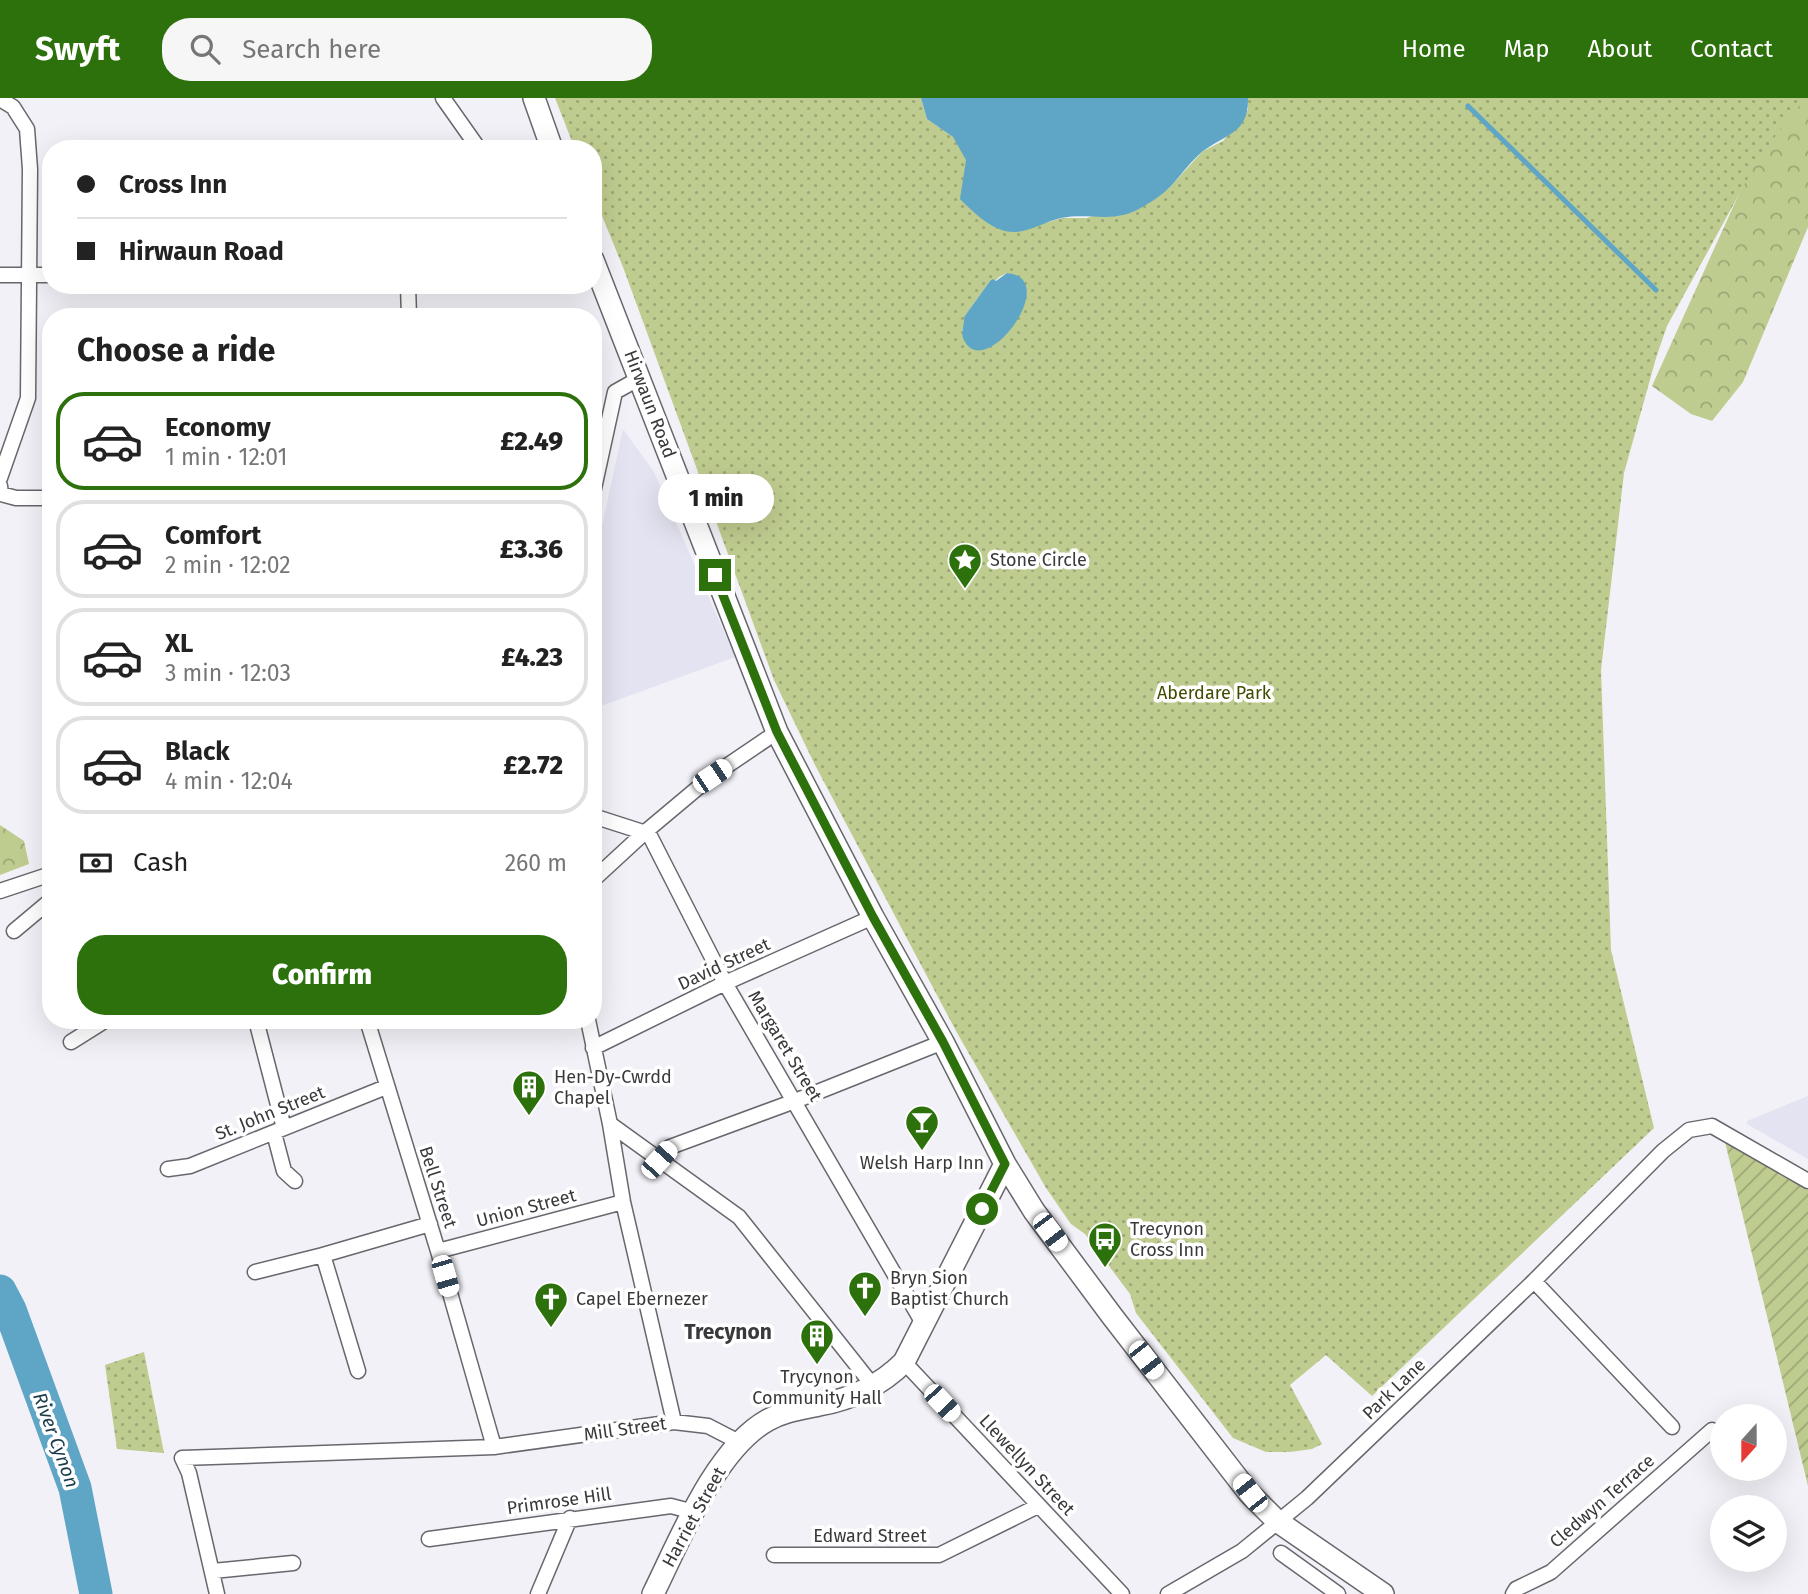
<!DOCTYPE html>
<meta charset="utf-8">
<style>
body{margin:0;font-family:"Fira Sans",sans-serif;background:#f6f6f6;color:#222;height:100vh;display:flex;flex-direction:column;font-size:26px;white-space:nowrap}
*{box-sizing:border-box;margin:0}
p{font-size:23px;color:#767676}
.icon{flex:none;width:38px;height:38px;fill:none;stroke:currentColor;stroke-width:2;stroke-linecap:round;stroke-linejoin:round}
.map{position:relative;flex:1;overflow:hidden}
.drawer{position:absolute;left:42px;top:210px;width:560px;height:721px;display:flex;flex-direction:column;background:#fff;border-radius:28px;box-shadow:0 7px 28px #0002}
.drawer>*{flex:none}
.hud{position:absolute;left:42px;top:42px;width:560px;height:154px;border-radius:28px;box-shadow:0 7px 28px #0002;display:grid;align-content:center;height:154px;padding:0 35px;background:#fff}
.needle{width:46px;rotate:201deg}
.buttons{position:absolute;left:1710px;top:1306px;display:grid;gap:14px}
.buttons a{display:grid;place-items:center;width:77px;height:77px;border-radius:50%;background:#fff;box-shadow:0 7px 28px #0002;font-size:35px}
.end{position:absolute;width:32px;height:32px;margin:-16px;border:9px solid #2d710c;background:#fff;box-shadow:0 0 0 4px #fff}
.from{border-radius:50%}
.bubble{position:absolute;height:49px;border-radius:24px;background:#fff;box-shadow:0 7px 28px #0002;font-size:23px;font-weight:800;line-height:49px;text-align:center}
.car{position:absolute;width:21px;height:42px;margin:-21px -10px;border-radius:9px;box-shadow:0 0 5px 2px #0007;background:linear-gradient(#fff 24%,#345 0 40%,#fff 0 76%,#345 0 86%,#fff 0)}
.hud b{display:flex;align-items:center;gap:24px;height:66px;font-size:26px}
.hud b+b{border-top:2px solid #e0e0e0}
.hud i{width:18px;height:18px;background:#222}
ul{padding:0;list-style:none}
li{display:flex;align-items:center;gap:21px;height:98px;margin:0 14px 10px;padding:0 21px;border:4px solid #e0e0e0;border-radius:28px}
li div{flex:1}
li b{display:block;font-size:26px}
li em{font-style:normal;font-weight:800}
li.active{border-color:#2d710c}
li>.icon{width:63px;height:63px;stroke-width:1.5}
h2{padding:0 35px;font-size:32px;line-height:84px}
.pay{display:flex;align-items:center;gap:18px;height:77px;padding:0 35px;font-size:26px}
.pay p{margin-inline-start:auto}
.cta{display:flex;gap:14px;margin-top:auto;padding:14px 35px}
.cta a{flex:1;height:80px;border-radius:28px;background:#2d710c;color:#fff;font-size:28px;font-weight:800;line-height:80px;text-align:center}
header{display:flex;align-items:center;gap:42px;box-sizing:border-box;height:98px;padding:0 35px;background:#2d710c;color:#fff}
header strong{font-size:33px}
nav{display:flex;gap:38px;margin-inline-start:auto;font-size:24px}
.search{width:490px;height:63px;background:#f6f6f6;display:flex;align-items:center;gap:18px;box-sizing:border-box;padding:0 24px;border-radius:28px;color:#767676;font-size:26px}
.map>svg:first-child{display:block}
.built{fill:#e3e3f1}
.forest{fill:url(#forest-crowns)}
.park{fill:url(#park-dots);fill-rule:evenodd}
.garden{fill:url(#garden-furrows)}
.water{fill:#5fa6c6}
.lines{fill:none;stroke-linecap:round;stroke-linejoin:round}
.stream{stroke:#5fa6c6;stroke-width:5}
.river{stroke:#5fa6c6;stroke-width:33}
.minor-casing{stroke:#67676d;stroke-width:17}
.secondary-casing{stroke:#67676d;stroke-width:24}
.minor{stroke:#fff;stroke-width:14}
.secondary{stroke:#fff;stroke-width:21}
.route{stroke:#2d710c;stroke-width:9}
.labels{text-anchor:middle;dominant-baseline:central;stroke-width:7;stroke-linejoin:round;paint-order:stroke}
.street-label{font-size:18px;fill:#39393c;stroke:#fff}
.poi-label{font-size:18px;fill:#39393c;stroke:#fff;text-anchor:start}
.park-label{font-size:18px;fill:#414c00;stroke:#fff}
.water-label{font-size:19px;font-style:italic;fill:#1a3b4a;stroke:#fff}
.quarter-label{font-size:21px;font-weight:bold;fill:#39393c;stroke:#fff}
</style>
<header>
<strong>Swyft</strong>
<div class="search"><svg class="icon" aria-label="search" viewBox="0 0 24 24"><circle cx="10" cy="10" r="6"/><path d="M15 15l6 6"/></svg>Search here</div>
<nav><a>Home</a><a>Map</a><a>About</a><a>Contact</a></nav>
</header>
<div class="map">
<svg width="1808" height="1496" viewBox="0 0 1808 1496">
<defs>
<pattern id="forest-crowns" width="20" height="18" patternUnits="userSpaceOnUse" patternTransform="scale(1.75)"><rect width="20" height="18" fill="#bfcc8f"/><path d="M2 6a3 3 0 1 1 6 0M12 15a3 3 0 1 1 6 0" fill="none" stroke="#9ca776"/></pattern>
<pattern id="park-dots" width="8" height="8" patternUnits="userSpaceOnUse" patternTransform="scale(1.75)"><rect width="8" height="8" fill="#bfcc8f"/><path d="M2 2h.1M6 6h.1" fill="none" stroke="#9ca776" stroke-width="1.8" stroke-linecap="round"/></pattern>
<pattern id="garden-furrows" width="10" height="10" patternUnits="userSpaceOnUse" patternTransform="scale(1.75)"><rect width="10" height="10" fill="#bfcc8f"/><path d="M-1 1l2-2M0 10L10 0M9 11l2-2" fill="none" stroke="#9ca776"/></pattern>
</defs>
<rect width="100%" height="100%" fill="#f1f1f7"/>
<path class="built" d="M623,331l31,43 81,185 -142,52v-141z
M1808,998v63l-61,-35v-3z"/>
<path class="forest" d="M1748,0h60v129l-65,155 -31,39 -21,-7 -39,-28 125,-276z
M0,727l24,16 5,23 -29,11z"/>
<path class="park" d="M555,0h366l6,21 26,18 61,95 48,-14h25l81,-29 35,-38 20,-10 25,-31v-12h557l-45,58 -93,170 -11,32 -32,115 -23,197 10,280 43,178 -282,268 -46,-41 -36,30 32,59 -10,5 -22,3h-24l-33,-14 -97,-125 -6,-19 -45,-60 -14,-10 -25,-36 -90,-157 -141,-266 -41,-85 -151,-413 -30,-73v-45h-18zM1007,175c15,2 21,15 17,29 -3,8 -28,40 -35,46l-27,-17 3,-9 -1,-5 26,-36h5l4,-4z
M144,1254l20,101 -47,-4 -12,-84z"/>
<path class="garden" d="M1725,1044l83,48v296z"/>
<path class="water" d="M921,0h327c1,35 -22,36 -45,53 -12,10 -22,24 -33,36 -7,7 -17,14 -26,19 -29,19 -52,6 -83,12 -15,3 -31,14 -47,14 -21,0 -40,-19 -54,-33l6,-39 -13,-23 -26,-18z
M1007,175c55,5 -20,107 -42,69 -6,-9 0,-16 -1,-25l26,-36 3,-2 3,2z"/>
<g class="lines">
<path class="stream" d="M1468,8l188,184"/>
<path class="river" d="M0,1193l10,19 65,178 21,106"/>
<g class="minor-casing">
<path id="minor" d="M443,0l36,51
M0,1l13,8 14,22 3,40 -2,229 -28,80
M0,177h51
M408,187l1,32
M0,388l1,8 15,4h35
M593,395l22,-101 25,-14
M593,718l56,18 76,149 199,342
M593,782l51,-47 68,-57 65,-44
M0,793l51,-17
M14,833l37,-31
M256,922l28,108
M367,922l71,231 56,196
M588,922l22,104 129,93 135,170
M71,944l35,-22
M593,950l132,-65 148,-66
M610,1026l13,78 51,220
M274,1035l10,38 11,10
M659,1062l11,-13 125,-46 148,-59
M168,1071l22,-3 196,-79
M438,1153l185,-49
M323,1157l35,116
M255,1174l68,-17 107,-31
M1534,1183l138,146
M904,1264l218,232
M429,1441l242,-33 23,6
M1281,1455l57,41
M774,1457h165l99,-49
M213,1473l80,-8
M217,1496l-28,-121 -7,-15 312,-11 180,-25 34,4 31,16
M538,1496l32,-76
M1168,1496l74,-43 65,-53 227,-217 129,-130 26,-21 23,-4 96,55
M1513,1496l3,-5 35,-17 161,-142"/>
</g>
<g class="secondary-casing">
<path id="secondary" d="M534,0l18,51
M593,162l184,472 96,185 70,125 62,122 29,47 78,105 137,177 28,28 106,73
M653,1496c26,-52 62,-145 115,-174 16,-9 33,-11 51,-15 33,-6 61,-19 85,-43l101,-198"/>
</g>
<use href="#minor" class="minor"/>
<use href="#secondary" class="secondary"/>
</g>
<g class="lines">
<path class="route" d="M715,477l62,157 96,185 70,125 62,122 -23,45"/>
</g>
<defs>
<g id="sight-pin" transform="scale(1.75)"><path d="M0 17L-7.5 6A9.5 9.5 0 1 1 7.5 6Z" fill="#2d710c" stroke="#fff"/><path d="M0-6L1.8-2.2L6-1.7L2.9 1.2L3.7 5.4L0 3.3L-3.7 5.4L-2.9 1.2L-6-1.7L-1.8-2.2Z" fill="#fff"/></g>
<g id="building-pin" transform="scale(1.75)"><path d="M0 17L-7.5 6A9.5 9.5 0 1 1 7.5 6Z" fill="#2d710c" stroke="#fff"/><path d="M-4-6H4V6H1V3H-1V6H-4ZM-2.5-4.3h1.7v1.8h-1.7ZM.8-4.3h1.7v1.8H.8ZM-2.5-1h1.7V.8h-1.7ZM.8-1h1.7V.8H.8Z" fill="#fff"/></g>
<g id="bar-pin" transform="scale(1.75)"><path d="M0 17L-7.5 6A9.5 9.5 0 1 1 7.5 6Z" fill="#2d710c" stroke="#fff"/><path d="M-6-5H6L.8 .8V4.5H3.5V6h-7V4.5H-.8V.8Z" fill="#fff"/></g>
<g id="bus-pin" transform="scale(1.75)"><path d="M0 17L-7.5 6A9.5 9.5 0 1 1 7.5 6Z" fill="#2d710c" stroke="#fff"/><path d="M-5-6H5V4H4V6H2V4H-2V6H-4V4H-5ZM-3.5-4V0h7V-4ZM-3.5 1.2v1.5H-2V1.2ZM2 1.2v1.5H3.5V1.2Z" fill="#fff"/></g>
<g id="church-pin" transform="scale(1.75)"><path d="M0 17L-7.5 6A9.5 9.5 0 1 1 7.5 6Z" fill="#2d710c" stroke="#fff"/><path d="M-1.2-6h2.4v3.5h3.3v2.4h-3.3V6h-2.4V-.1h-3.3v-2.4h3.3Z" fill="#fff"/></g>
</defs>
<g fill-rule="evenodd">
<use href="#sight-pin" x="965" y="462"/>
<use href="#building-pin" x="529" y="989"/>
<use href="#bar-pin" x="922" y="1024"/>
<use href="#bus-pin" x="1105" y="1141"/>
<use href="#church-pin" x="865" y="1190"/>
<use href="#church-pin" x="551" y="1201"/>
<use href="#building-pin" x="817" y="1238"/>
</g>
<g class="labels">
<g class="street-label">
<text transform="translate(650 306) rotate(69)">Hirwaun Road</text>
<text transform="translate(724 866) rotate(-25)">David Street</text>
<text transform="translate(785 948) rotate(59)">Margaret Street</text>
<text transform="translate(270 1015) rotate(-22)">St. John Street</text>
<text transform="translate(438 1089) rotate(72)">Bell Street</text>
<text transform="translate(526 1110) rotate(-15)">Union Street</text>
<text transform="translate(1394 1291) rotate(-44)">Park Lane</text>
<text transform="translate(625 1331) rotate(-8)">Mill Street</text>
<text transform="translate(1027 1367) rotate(47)">Llewellyn Street</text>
<text transform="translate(559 1403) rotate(-8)">Primrose Hill</text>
<text transform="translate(1602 1403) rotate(-41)">Cledwyn Terrace</text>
<text transform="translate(694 1419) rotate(-61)">Harriet Street</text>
<text x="870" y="1438">Edward Street</text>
</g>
<g class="poi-label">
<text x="990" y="462">Stone Circle</text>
<text x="554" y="979">Hen-Dy-Cwrdd<tspan x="554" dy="21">Chapel</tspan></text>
<text x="922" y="1065" text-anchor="middle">Welsh Harp Inn</text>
<text x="1130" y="1131">Trecynon<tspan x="1130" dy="21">Cross Inn</tspan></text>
<text x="890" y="1180">Bryn Sion<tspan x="890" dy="21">Baptist Church</tspan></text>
<text x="576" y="1201">Capel Ebernezer</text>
<text x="817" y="1279" text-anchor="middle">Trycynon<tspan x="817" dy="21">Community Hall</tspan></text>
</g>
<g class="park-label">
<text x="1214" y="595">Aberdare Park</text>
</g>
<g class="water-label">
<text transform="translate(56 1342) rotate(70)">River Cynon</text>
</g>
<g class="quarter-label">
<text x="728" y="1234">Trecynon</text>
</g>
</g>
</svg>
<div class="buttons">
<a><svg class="needle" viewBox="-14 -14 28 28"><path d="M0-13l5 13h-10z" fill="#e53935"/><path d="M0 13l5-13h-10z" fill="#767676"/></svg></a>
<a><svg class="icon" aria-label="layers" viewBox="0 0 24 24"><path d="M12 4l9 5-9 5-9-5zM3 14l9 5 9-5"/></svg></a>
</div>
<i class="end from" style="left:982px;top:1111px"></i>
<i class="end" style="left:715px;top:477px"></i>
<div class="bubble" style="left:658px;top:376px;width:116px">1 min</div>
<i class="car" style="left:712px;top:678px;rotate:56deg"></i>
<i class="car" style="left:659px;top:1062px;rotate:42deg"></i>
<i class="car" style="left:1050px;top:1134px;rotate:143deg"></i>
<i class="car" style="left:445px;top:1178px;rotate:164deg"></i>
<i class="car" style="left:1146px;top:1262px;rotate:142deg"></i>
<i class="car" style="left:942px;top:1305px;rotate:137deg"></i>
<i class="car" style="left:1250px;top:1395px;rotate:322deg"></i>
<div class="hud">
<b><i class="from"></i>Cross Inn</b>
<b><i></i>Hirwaun Road</b>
</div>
<section class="drawer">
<h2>Choose a ride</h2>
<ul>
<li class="active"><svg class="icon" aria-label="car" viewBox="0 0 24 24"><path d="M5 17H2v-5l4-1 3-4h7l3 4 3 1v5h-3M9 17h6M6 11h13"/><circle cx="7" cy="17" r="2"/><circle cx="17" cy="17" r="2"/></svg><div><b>Economy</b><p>1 min · 12:01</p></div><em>£2.49</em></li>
<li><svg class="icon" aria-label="car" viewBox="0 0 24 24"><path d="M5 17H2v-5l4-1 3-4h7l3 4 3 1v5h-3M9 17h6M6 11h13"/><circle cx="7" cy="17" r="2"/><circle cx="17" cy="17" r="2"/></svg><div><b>Comfort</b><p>2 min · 12:02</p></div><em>£3.36</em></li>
<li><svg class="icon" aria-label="car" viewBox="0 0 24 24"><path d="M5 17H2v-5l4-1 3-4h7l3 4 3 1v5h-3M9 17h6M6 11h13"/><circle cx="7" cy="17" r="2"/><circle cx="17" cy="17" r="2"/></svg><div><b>XL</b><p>3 min · 12:03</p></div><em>£4.23</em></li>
<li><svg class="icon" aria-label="car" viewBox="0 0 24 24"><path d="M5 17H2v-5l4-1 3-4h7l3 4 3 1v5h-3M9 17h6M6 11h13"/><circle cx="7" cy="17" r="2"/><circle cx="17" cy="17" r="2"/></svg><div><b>Black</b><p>4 min · 12:04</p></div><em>£2.72</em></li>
</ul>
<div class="pay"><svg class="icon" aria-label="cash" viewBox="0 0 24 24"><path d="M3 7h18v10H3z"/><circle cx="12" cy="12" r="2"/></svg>Cash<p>260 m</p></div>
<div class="cta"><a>Confirm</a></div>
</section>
</div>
